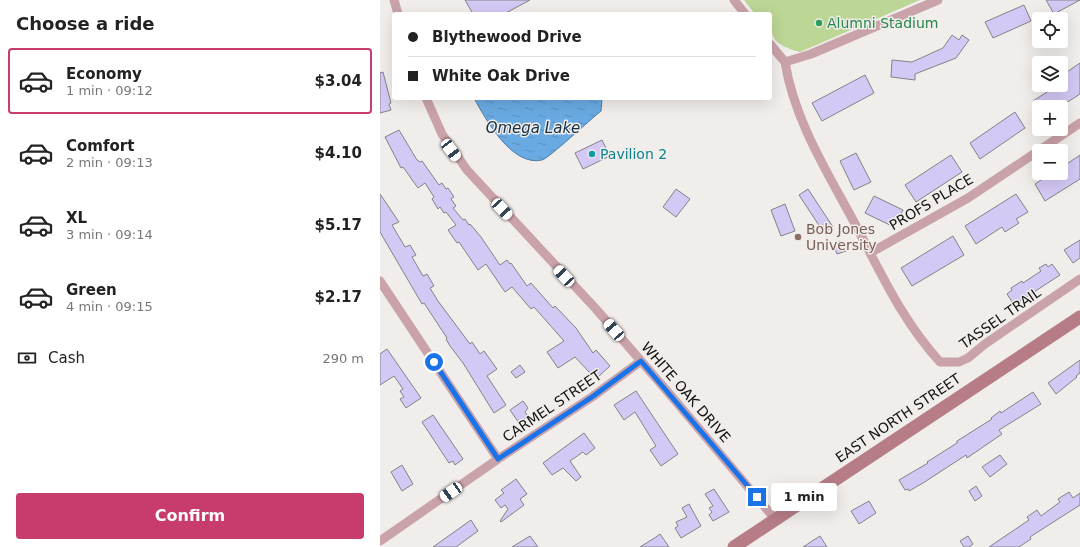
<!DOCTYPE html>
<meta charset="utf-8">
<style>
body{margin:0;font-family:"DejaVu Sans",sans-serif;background:#f2f2f2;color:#222;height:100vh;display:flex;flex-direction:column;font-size:15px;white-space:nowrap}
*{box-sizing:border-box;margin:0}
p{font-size:13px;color:#767676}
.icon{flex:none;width:22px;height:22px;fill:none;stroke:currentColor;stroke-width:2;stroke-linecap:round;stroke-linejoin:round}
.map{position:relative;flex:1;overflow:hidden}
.drawer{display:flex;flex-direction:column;background:#fff;width:380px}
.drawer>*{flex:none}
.banner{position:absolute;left:12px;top:12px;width:380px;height:88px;border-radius:4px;box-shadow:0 4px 16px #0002;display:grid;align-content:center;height:88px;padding:0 16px;background:#fff}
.buttons{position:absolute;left:652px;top:12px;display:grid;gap:8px}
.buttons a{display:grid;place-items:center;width:36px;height:36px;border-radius:4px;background:#fff;box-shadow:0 4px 16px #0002;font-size:20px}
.end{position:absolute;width:18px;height:18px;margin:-9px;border:5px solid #1a73e8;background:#fff;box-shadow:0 0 0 2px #fff}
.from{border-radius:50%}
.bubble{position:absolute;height:28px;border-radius:4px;background:#fff;box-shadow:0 4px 16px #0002;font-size:13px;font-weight:600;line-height:28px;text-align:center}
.car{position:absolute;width:12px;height:24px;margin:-12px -6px;border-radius:5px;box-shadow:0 0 3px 1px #0007;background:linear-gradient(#fff 24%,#345 0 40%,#fff 0 76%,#345 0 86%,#fff 0)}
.banner b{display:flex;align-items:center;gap:14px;height:38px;font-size:15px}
.banner b+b{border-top:1px solid #e0e0e0}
.banner i{width:10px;height:10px;background:#222}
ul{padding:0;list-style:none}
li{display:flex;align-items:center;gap:12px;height:66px;margin:0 8px 6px;padding:0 8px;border:2px solid transparent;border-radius:4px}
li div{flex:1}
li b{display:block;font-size:15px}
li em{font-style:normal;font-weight:600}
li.on{border-color:#c73b6d}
li>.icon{width:36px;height:36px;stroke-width:1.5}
h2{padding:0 16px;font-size:18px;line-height:48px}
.pay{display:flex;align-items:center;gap:10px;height:44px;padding:0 16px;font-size:15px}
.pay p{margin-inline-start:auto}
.action{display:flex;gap:8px;margin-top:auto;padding:8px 16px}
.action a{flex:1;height:46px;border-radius:4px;background:#c73b6d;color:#fff;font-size:16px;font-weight:600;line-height:46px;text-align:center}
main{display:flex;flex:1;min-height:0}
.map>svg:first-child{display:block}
.pitch{fill:#bcd696}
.water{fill:url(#water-ripples);stroke:#4f7ca3}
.building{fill:#d4c8f5;stroke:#838386}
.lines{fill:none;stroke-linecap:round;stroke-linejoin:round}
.street{stroke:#caa2a9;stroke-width:9}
.secondary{stroke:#b67d87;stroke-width:13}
.route{stroke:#1a73e8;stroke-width:5}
.leisure-dot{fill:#2e9e5b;stroke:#f0edea;stroke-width:1.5}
.culture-dot{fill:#0f9aa8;stroke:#f0edea;stroke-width:1.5}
.education-dot{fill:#8d6e63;stroke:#f0edea;stroke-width:1.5}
.labels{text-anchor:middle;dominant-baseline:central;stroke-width:3;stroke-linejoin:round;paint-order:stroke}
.leisure-label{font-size:14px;fill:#27864d;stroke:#f0edea;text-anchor:start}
.culture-label{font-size:14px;fill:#0d838f;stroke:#f0edea;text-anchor:start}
.street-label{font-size:14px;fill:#131211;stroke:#f0edea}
.education-label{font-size:14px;fill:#785e54;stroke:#f0edea;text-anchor:start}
.water-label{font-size:15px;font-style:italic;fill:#143047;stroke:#f0edea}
</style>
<main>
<section class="drawer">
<h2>Choose a ride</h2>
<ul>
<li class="on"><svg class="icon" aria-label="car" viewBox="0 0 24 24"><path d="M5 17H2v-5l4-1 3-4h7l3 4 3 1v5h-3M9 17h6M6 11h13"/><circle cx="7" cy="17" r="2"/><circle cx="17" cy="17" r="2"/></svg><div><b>Economy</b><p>1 min · 09:12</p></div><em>$3.04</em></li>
<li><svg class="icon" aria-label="car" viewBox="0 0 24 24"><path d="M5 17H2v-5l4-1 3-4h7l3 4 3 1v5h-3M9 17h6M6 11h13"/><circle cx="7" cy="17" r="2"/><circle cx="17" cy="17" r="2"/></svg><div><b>Comfort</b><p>2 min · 09:13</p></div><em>$4.10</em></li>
<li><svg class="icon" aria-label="car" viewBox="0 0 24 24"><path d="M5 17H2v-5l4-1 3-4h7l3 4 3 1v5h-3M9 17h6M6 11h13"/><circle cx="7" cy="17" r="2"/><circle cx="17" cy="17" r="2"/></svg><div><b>XL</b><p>3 min · 09:14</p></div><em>$5.17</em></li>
<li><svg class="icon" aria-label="car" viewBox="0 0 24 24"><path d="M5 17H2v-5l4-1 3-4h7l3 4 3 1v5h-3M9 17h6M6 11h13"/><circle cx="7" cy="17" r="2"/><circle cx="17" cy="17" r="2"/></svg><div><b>Green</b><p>4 min · 09:15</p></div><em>$2.17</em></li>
</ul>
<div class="pay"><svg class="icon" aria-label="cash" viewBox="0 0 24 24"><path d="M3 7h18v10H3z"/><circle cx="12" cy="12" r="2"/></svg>Cash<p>290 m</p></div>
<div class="action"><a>Confirm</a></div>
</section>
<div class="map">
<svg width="700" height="547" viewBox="0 0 700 547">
<defs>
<pattern id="water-ripples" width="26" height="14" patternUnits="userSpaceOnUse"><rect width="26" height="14" fill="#69aae2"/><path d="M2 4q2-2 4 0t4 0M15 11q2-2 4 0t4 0" fill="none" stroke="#5a91c1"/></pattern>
</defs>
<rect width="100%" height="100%" fill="#f0edea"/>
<path class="pitch" d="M364,0h176l-120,52c-25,-7 -30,-12 -30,-38h-15z"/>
<path class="water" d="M94,98h128l-1,13c-9,7 -53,48 -59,49 -30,7 -56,-40 -68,-62z"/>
<path class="building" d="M85,0h65l-26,14h-31z
M666,0h34l-26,14z
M644,5l7,16 -38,17 -8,-16z
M572,35l7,5 3,-5 7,5 -13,18 -41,16v6l-24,-3 1,-17 20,2 31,-14z
M700,63v31l-20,13h-23l-4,-6 25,-16h3v-9z
M3,72l8,31 -2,1 2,6 -11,3v-40z
M485,75l9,18 -52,28 -10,-18z
M635,112l10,16 -45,31 -10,-16z
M19,130l18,30 3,2 2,-1 17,24 3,-2 4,6 2,-1 6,9 -3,2 5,7 -3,2 10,12 2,-1 4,6 1,-1 11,13 19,28 7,-5 3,4 1,-1 16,23 4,-3 22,25 2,-2 21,22 17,25 3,-3 14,16 -13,12 -5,-6 -2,1 -15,-16 -17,11 -11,-16 17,-11 -30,-34 -3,2 -19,-22 -7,5 -19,-28 -8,6 -19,-28 -2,1 -9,-13 8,-5 -10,-13 -2,1 -4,-6 -2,2 -6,-10 2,-2 -9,-14 -7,5 -15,-21 -2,1 -16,-31z
M222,140l8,16 -27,13 -8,-16z
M476,153l15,29 -17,8 -14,-29z
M571,155l11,17 -46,30 -11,-17z
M700,155v24l-35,22 -10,-17 17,-11h9v-5z
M296,189l14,10 -14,18 -13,-10z
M428,189l25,38 -9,6 -25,-38z
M0,194l19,28 -7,3 13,22 5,-2 6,10 -4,2 11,19 4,-2 7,12 -4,2 8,13 32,43 2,-2 8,12 4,-3 13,18 -10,7 19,29 -12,8 -31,-50 -13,-17 -4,-7 1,-1 -23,-35 -2,1 -42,-72z
M636,194l12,18 -12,7 3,4 -14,9 -3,-5 -26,17 -11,-18z
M494,196l29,14 -9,17 -29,-14z
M405,204l10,27 -14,5 -10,-26z
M573,236l11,19 -52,31 -11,-18z
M700,240v18l-7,5 -9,-13z
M460,241l6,10 -9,3 -4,-9z
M666,264l2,3 4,-3 8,11 -46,30 -7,-11 5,-4 -1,-2 11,-7 1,2 18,-12 -2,-3z
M7,349l34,49 -15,10 -6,-9 4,-2 -4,-6 3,-2 -9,-13 -14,9v-31z
M700,360v13l-4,3 1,1 -21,17 -8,-11z
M140,365l5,7 -9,6 -5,-6z
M256,391l42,63 -17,12 -11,-16 6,-4 -21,-34 -11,8 -10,-15z
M653,392l8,12 -42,26 3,4 -35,24 -1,-3 -43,28 -14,8 -1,-2 -3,1 -6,-10 29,-17 -1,-1 30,-19v-2l35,-22 -1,-1 9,-7 1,2z
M143,401l5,7 -3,4 3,4 -9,7 -9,-13z
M53,415l30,44 -8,6 -2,-4 -4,2 -27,-41z
M204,433l11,15 -9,7 -3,-3 -13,9 11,16 -5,4 -13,-13 -11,7 -9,-12z
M620,455l7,9 -17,13 -8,-10z
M22,465l11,19 -11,7 -11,-19z
M136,479l11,15 -7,5 4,6 -23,17 -1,-1 8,-12 -3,-4 -4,3 -6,-8 9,-7 -3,-3z
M596,486l6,10 -7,5 -6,-10z
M334,489l15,23 -16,9 -4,-6 3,-3 -3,-4 4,-2 -8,-12z
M689,492l4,6 7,-5v12l-50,32 1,2 -12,8h-30l40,-27 -2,-3 10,-7 4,6 19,-14 -2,-3z
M489,501l7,12 -17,11 -8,-13z
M309,504l12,22 -20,12 -6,-10 3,-2 -2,-4 11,-5 -5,-9z
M91,520l7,11 -22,16h-23z
M280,534l9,13h-29l16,-10z
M150,536l8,11h-26z
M440,536l7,11h-24z
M588,536l5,8 -4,3h-5l-4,-6z"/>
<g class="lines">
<path class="street" d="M14,0l4,14
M354,0l11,14
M390,44l15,18
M405,62c9,57 41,108 68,158 27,51 48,99 87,142h19l9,-4 17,-14 95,-65
M405,62l26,-8 127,-54
M46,98l16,36 25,36 129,139 77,89 102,121
M490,253l98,-55 112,-75
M0,281l118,178
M0,541l118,-82 94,-62 49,-36"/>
<path class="secondary" d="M354,547l346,-230"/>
</g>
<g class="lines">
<path class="route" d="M54,362l64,97 94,-62 49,-36 116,136"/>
</g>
<circle class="leisure-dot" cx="439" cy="23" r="4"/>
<circle class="culture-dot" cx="212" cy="154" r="4"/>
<circle class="education-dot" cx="418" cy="237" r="4"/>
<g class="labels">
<g class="leisure-label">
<text x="447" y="23">Alumni Stadium</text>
</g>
<g class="culture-label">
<text x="220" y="154">Pavilion 2</text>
</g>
<g class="street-label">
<text transform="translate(551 202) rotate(-31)">PROFS PLACE</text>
<text transform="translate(620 318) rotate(-35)">TASSEL TRAIL</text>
<text transform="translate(306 392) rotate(49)">WHITE OAK DRIVE</text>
<text transform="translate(172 406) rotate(-34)">CARMEL STREET</text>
<text transform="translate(518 418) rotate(-34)">EAST NORTH STREET</text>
</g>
<g class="education-label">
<text x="426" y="229">Bob Jones<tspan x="426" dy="16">University</tspan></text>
</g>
<g class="water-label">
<text x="153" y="128">Omega Lake</text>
</g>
</g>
</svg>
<div class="buttons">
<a><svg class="icon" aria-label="locate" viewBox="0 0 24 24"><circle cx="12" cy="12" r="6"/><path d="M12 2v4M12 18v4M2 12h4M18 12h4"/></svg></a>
<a><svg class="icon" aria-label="layers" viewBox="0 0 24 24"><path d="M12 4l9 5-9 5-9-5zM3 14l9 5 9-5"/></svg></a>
<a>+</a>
<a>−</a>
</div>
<i class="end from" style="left:54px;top:362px"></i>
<i class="end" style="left:377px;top:497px"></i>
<div class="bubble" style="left:391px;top:483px;width:66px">1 min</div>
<i class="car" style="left:71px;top:150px;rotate:143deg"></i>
<i class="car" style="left:122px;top:209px;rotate:137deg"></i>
<i class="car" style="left:184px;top:276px;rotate:317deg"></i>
<i class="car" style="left:234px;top:330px;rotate:319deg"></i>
<i class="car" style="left:71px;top:492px;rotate:235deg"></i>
<div class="banner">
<b><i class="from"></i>Blythewood Drive</b>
<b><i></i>White Oak Drive</b>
</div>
</div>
</main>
